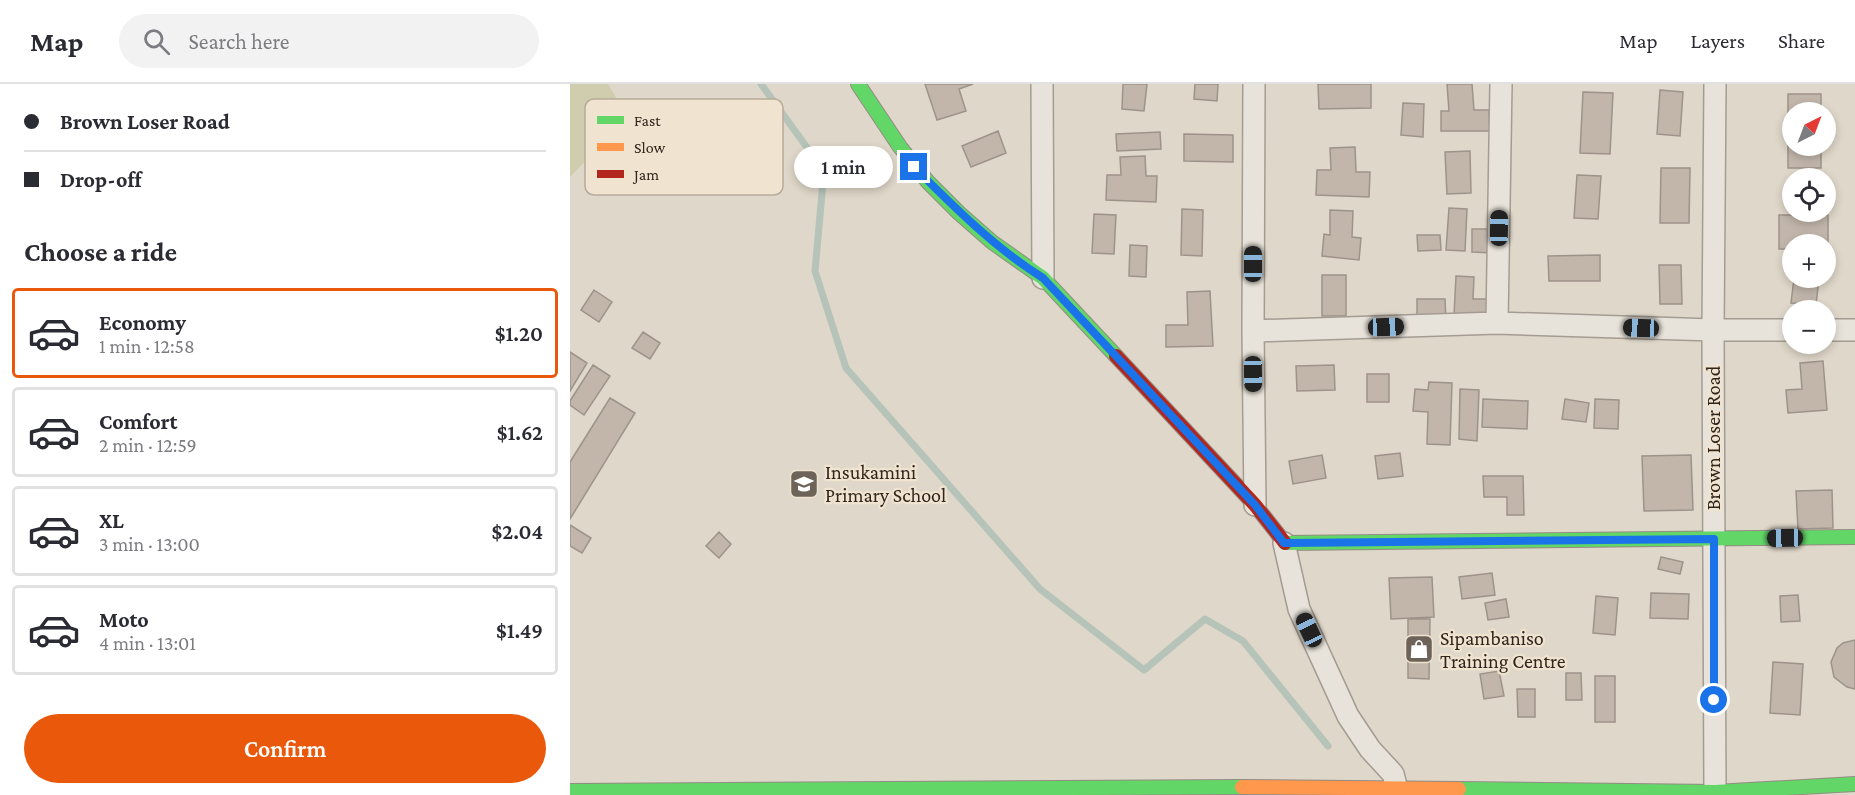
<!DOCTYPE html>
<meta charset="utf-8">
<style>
body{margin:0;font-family:"Crimson Pro",serif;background:#f2f2f3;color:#2b2b33;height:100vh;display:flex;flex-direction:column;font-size:22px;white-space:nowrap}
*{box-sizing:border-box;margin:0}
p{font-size:20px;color:#7c7c81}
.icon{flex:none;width:33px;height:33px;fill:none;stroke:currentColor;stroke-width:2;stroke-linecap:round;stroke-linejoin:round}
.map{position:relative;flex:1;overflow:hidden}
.sheet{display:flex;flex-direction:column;background:#fff;width:570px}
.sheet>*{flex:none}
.banner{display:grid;align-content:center;height:132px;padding:0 24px;background:#fff}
.needle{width:39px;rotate:42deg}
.fabs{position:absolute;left:1212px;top:18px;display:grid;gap:12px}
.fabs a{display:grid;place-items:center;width:54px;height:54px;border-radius:50%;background:#fff;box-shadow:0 3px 9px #0003;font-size:30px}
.end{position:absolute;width:27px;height:27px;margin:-14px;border:8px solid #1a73e8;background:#fff;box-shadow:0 0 0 3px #fff}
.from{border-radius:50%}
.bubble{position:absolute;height:42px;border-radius:21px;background:#fff;box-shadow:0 3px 9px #0003;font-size:20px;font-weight:600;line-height:42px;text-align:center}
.car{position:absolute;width:18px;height:36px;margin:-18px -9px;border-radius:8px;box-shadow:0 0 4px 2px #0007;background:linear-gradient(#222 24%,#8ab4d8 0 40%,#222 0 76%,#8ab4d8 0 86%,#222 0)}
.banner b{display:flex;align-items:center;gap:21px;height:57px;font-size:22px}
.banner b+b{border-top:2px solid #e1e1e2}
.banner i{width:15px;height:15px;background:#2b2b33}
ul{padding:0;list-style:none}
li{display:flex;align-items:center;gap:18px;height:90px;margin:0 12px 9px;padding:0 12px;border:3px solid #e1e1e2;border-radius:6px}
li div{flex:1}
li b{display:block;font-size:22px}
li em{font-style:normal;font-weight:600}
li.current{border-color:#ea580c}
li>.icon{width:54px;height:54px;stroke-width:1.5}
h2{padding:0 24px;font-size:27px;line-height:72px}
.primary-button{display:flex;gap:12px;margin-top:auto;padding:12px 24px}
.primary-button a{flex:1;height:69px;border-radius:36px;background:#ea580c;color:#fff;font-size:24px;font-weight:600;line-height:69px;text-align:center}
header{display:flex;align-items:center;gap:36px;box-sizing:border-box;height:84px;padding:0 30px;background:#fff;border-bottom:2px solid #e1e1e2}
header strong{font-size:28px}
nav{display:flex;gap:33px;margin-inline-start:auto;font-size:21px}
.search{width:420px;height:54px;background:#f2f2f3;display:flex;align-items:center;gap:15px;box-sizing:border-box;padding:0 21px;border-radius:33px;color:#7c7c81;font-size:22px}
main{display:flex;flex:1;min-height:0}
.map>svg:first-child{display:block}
.green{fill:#cfcdae}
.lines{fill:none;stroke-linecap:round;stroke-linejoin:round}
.stream{stroke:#b5c3b9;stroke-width:7}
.building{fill:#c2b6ab;stroke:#9e938a;stroke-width:1.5}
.street-casing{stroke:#a49c93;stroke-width:24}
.fast-casing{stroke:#938c83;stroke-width:16}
.slow-casing{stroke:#938c83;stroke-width:16}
.jam-casing{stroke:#938c83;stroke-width:16}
.street{stroke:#e8e3da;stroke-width:21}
.fast{stroke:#63d668;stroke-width:14}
.slow{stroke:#ff974d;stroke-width:14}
.jam{stroke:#b3261e;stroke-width:14}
.route{stroke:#1a73e8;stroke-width:8}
.labels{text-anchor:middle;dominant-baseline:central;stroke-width:4.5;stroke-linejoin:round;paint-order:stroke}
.street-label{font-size:20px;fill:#30251d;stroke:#f0e4d0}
.poi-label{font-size:20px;fill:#30251d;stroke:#f0e4d0;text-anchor:start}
.key{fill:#f0e4d0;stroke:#b6ab9a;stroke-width:1.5}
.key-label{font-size:16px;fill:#30251d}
</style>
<header>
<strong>Map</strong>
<div class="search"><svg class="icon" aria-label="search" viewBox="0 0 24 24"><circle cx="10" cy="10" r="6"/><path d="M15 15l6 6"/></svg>Search here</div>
<nav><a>Map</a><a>Layers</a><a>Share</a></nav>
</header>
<main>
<section class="sheet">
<div class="banner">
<b><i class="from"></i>Brown Loser Road</b>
<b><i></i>Drop-off</b>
</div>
<h2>Choose a ride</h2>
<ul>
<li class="current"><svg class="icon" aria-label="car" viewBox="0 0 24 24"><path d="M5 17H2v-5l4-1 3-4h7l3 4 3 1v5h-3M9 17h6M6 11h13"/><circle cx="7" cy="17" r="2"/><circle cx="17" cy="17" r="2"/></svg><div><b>Economy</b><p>1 min · 12:58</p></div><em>$1.20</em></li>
<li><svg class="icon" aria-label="car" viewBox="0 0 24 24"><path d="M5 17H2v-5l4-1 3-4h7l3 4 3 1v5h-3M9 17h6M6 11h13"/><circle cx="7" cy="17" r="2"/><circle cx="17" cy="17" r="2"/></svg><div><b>Comfort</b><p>2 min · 12:59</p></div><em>$1.62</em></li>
<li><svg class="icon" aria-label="car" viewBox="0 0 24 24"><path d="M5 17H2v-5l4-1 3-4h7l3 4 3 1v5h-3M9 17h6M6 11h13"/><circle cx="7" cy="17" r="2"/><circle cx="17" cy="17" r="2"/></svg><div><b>XL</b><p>3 min · 13:00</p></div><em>$2.04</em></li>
<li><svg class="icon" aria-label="car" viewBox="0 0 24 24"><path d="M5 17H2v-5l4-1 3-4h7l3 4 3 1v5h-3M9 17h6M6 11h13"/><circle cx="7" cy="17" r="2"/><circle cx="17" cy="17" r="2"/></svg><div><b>Moto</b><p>4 min · 13:01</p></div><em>$1.49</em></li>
</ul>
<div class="primary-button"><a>Confirm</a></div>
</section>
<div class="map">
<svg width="1285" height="711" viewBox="0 0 1285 711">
<rect width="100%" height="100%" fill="#dfd7c9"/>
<path class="green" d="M0,0h38l20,34 -58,59z"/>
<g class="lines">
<path class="stream" d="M191,0l63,87 -9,100 31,97 194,221 104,81 61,-51 38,22 85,105"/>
</g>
<path class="building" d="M355,0h48l-14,5 7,22 -29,9z
M553,0h24l-3,27 -22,-2z
M625,0h23l-1,17 -23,-2z
M748,0h53v24l-52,1z
M877,0h25l2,26h15l1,21h-49v-20h8z
M1090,6l23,2 -3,44 -23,-2z
M1013,8l30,1 -3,61 -30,-1z
M1218,10h33v18h-29v34h29v22h-33z
M833,19l21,1 -1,33 -22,-2z
M428,47l8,22 -35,14 -9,-21z
M590,48l1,17 -44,2 -1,-17z
M614,50l49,1v27l-49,-1z
M785,63l1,25h14l-1,25 -53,-2 1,-25h14l-1,-22z
M900,67l1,42 -24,1 -2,-42z
M575,72l1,20h11l-1,26 -50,-2 1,-25h14l-1,-18z
M1091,84h29l-1,55h-29z
M1007,91l24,1 -3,43 -24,-1z
M879,124l18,1 -2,42 -19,-1z
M612,125l21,1 -1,46 -21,-1z
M760,126l23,1 -1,26 9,1 -2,22 -37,-4 2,-22 6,1z
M1225,128h25v3h8v34h-2v-5h-34v5h-13v-34h16z
M524,130l22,1 -2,39 -22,-1z
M902,145h21v24l-21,-1z
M847,151h23l1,15 -23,1z
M560,161l17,1 -1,31 -17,-1z
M1030,171v26h-51l-1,-25z
M1089,181h22l1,39h-22z
M752,191h24v41h-24z
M886,192l18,1 -1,22h18v16l-37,1z
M1224,194h25l-3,27 -25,-2z
M24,206l18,12 -13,20 -18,-12z
M640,207l3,55 -47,1v-22h22l-1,-33z
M847,215h28l1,23h-29z
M73,248l17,11 -10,16 -18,-11z
M0,268l17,11 -17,28z
M1253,277l4,49 -39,3 -2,-23 16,-1 -2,-26z
M23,281l17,11 -26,39 -14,-10v-4z
M764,281l1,25 -38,1 -1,-25z
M797,290h22v28h-22z
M859,298l23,1 -2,62 -23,-1 1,-32 -15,-1 2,-22 13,1z
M890,305l19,1 -2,51 -18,-2z
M40,314l25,15 -65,106v-57z
M913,315l45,2 -1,28 -45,-2z
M995,315l24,4 -3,19 -24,-3z
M1025,315l24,1 -1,29 -24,-1z
M830,369l3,23 -25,3 -3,-23z
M752,371l4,23 -33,6 -4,-23z
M1121,371l2,55 -49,1 -2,-55z
M913,392h40l1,39h-17v-18h-23z
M1262,406l1,38 -35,1 -2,-38z
M0,441l21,13 -9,15 -12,-7z
M149,448l12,12 -12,14 -13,-12z
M1091,473l22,5 -3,12 -22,-5z
M922,489l3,22 -33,4 -3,-22z
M862,493l2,40 -43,2 -2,-41z
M1081,509l38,1 -1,25 -38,-1z
M1228,511l2,26 -19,1 -1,-26z
M1026,512l22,2 -3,37 -22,-2z
M936,515l3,18 -21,3 -3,-17z
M838,535h22l-1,60 -21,-1z
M1285,556v49l-8,-2 -13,-10 -3,-15 6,-14 6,-5z
M1203,578l30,2 -3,51 -30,-2z
M929,587l5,25 -20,3 -4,-25z
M996,589h15l1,27h-16z
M1025,592h20v46h-20z
M947,605h18v28h-17z"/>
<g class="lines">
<g class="street-casing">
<path id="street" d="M472,0l1,194
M684,0l-1,247 2,174
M927,239l4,-239
M1256,246h29
M683,247l244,-8 216,7h79
M714,459l15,66 49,107 22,33 23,25 4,15
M1145,708l-2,-462 2,-246"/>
</g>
<g class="fast-casing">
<path id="fast" d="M288,0l42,63 28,35 31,31 33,29 51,36 73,78
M715,459l570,-6
M889,705l256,3 140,-8
M0,707l672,-4"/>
</g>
<g class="slow-casing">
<path id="slow" d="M672,703l217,2"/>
</g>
<g class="jam-casing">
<path id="jam" d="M546,272l139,149 30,38"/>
</g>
<use href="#street" class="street"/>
<use href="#fast" class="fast"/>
<use href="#slow" class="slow"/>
<use href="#jam" class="jam"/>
</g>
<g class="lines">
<path class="route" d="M344,83c40,40 81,81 129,111l212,227 29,38 430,-4v161"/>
</g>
<defs>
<g id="school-square" transform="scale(1.5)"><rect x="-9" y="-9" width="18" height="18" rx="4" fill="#6d6359" stroke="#f0e4d0"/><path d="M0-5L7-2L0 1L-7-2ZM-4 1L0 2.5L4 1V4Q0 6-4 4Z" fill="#fff"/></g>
<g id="shop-square" transform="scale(1.5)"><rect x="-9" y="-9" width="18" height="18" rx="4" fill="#6d6359" stroke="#f0e4d0"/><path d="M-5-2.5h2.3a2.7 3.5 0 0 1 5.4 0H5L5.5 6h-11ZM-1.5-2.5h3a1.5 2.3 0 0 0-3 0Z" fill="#fff"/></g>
</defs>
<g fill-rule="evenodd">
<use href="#school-square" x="234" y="400"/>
<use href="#shop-square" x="849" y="565"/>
</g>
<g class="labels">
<g class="street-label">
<text transform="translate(1143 354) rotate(-90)">Brown Loser Road</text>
</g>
<g class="poi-label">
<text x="255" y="388">Insukamini<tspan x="255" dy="23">Primary School</tspan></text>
<text x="870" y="554">Sipambaniso<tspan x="870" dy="23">Training Centre</tspan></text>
</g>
</g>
<rect x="15" y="15" width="198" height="96" rx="9" class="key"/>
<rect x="27" y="32" width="27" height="8" fill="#63d668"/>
<rect x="27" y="59" width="27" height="8" fill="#ff974d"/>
<rect x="27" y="86" width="27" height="8" fill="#b3261e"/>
<g class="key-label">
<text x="64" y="42">Fast</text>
<text x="64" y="69">Slow</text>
<text x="64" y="96">Jam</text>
</g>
</svg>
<div class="fabs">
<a><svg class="needle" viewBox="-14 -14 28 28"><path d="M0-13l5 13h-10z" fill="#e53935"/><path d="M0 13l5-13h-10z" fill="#7c7c81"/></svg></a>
<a><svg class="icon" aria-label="locate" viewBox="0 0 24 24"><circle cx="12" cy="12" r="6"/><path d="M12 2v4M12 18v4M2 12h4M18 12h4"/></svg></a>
<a>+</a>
<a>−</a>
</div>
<i class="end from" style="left:1144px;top:616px"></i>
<i class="end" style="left:344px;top:83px"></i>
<div class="bubble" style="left:224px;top:62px;width:99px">1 min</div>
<i class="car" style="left:929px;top:144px;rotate:1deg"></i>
<i class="car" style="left:683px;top:180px;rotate:0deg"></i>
<i class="car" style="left:816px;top:243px;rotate:88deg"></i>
<i class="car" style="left:1071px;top:244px;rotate:272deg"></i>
<i class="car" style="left:683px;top:290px;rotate:179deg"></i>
<i class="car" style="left:1215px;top:454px;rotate:269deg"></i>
<i class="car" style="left:739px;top:546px;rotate:335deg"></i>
</div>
</main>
